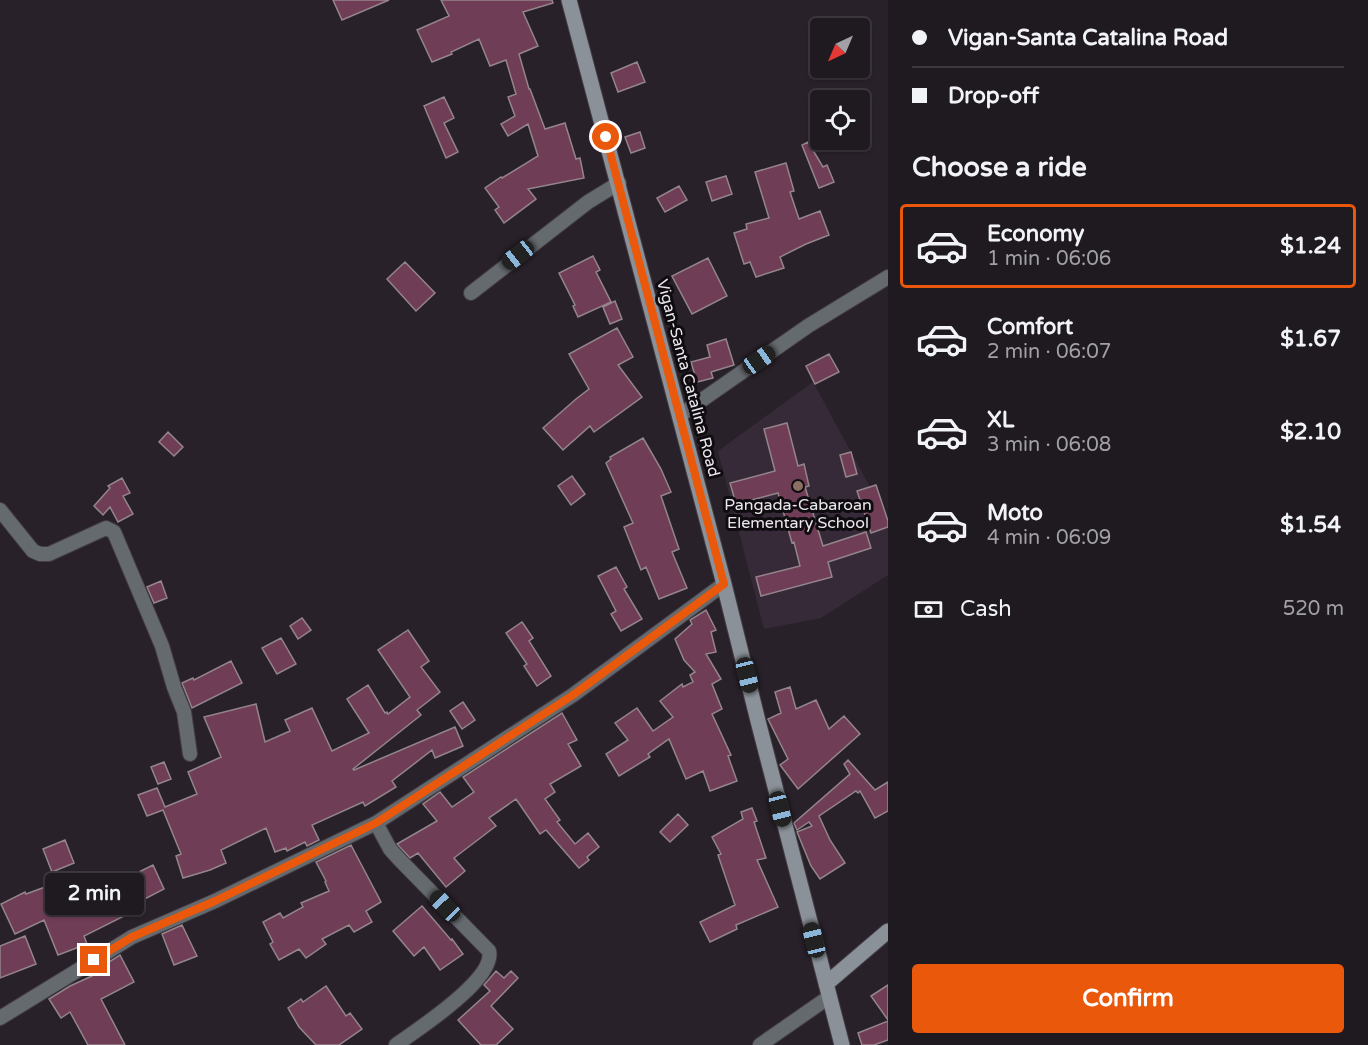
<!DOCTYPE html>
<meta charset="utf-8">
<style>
body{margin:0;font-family:"Varela Round",sans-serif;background:#2c262d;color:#f1f3f6;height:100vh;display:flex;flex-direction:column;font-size:22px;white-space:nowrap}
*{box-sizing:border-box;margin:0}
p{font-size:20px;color:#a1a0a5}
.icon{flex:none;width:33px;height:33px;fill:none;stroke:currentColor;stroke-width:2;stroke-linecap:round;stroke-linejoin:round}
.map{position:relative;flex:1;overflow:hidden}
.drawer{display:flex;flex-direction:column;background:#1f1920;width:480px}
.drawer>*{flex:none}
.guide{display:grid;align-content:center;height:132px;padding:0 24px;background:#1f1920}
.needle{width:39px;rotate:224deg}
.fabs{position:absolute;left:810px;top:18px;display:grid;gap:12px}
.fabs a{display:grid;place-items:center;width:60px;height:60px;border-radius:6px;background:#1f1920;box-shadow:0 2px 4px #0004,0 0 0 2px #3c383e;font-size:30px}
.end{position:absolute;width:27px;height:27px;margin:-14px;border:8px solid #ea580c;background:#fff;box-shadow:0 0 0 3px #fff}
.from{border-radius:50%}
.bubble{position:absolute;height:42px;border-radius:6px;background:#1f1920;box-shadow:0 2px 4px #0004,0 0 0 2px #3c383e;font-size:20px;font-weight:700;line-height:42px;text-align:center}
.car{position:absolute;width:18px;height:36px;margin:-18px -9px;border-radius:8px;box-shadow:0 0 4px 2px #0007;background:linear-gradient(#222 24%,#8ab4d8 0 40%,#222 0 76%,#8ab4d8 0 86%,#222 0)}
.guide b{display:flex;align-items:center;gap:21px;height:57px;font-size:22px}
.guide b+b{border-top:2px solid #3c383e}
.guide i{width:15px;height:15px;background:#f1f3f6}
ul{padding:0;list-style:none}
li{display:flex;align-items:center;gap:18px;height:84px;margin:0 12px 9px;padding:0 12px;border:3px solid transparent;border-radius:6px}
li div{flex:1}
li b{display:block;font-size:22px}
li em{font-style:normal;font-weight:700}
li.on{border-color:#ea580c}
li>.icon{width:54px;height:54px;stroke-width:1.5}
h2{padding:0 24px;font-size:27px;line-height:72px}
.pay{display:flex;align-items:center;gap:15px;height:66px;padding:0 24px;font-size:22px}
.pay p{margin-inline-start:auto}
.primary-button{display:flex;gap:12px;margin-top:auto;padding:12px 24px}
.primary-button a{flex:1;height:69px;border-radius:6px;background:#ea580c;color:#fff;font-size:24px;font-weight:700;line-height:69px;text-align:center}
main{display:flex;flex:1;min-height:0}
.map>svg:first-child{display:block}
.built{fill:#362a38}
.building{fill:#6f3d55;stroke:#94858b;stroke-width:1.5}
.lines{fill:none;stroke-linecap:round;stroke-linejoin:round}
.street-casing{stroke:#443d45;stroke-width:16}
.secondary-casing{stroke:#443d45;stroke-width:17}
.street{stroke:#656a6e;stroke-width:14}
.secondary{stroke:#8a9198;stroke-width:15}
.route{stroke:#ea580c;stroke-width:8}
.education-dot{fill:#8d6e63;stroke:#0f0c10;stroke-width:2}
.labels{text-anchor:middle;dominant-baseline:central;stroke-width:6;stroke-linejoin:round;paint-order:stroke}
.street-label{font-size:16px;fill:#ece7ed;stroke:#0f0c10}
.poi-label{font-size:16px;fill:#ece7ed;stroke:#0f0c10}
</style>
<main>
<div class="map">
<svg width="888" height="1045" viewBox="0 0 888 1045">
<rect width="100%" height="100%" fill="#29212a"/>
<path class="built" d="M813,382l75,138v55l-67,43 -57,11 -46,-178z"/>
<path class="building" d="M333,0h56l-47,20z
M441,0h111l1,3 -30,9 15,34 -19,8 10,35h1l15,40 20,-6 11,36 4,-1 4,20 -56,11 8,10 -32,24 -9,-13 4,-3 -14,-19 16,-11 1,1 36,-22 -10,-32 -20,12 -7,-12 14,-8 -7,-19 8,-3 -10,-34 -16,6 -11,-27 -28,13 1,2 -20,8 -15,-32 32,-14z
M637,62l8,20 -27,10 -7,-19z
M444,97l10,21 -10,5 14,29 -12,6 -22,-52z
M640,132l5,16 -14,5 -6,-16z
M808,142l15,25 4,-2 7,17 -15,6 -17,-43z
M786,163l8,28 -4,1 9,27 21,-8 9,24 -23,9 -26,13 4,11 -28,9 -6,-15 -6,2 -10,-31 13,-4 -1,-5 23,-6 -14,-46z
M726,176l6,18 -20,7 -6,-19z
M679,186l8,14 -22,12 -8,-14z
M593,256l7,14 -4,2 15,30 -33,15 -5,-11 2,-1 -16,-32z
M708,258l19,38 -35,18 -20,-38z
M405,262l30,31 -19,18 -29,-32z
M615,301l7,18 -12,5 -7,-17z
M617,328l16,29 -15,8 24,32 -48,35 -4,-6 -27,24 -20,-22 33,-29 13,-10 -20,-35z
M726,339l8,26 -23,7 2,6 -16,4 -6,-20 19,-5 -3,-12z
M829,354l10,18 -24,12 -9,-18z
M787,423l11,43 6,-2 5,22 -4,1 18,59 43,-14 5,16 -43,14 4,15 -71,19 -5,-19 44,-11 -6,-24 -2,1 -14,-50 -42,11 -6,-21 45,-12 -11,-42z
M168,432l15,15 -9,9 -15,-14z
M643,438l18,31 10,23 -10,4 18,53 -7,3 15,36 -28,11 -13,-32 -5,3 -17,-43 9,-4 -27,-60 5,-4 -1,-2z
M851,452l6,22 -11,3 -6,-22z
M572,476l13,18 -14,11 -13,-19z
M122,478l8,15 -7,3 10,18 -15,8 -8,-15 -7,8 -9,-9 16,-18 -2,-2z
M876,485l12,36v6l-17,6 -14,-42z
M616,567l11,20 -3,2 18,30 -21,12 -10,-17 5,-3 -18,-35z
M161,581l6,17 -13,5 -7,-16z
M706,610l10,20 -5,2 5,20 -10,2 15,25 -9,5 10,25 -10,5 19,41 -3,1 9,25 -27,10 -7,-20 -17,8 -17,-40 -21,15 2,3 -31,19 -13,-22 22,-14 -13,-17 22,-15 16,23 20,-14 -13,-16 22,-17 1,3 10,-5 -3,-7 5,-3 -11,-12 -9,-21 17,-15 -2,-4z
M302,618l9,12 -13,9 -8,-13z
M522,622l11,16 -4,3 22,35 -14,10 -13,-20 3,-2 -21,-31z
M408,630l21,31 -8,6 19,25 -23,18 4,5 -68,54 1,1 101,-43 8,19 -28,12 -3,-8 -40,31 4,6 -31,19 -2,-4 -51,23 7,15 -12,6 -2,-4 -18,9 -1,-3 -11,4 -9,-24 -45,22 5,13 -16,7 -27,8 -7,-22 5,-2 -18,-44 -16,6 -9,-21 19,-7 8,19 32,-13 -9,-22 33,-15 -17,-40 52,-13 9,38 25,-11 -5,-11 27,-12 20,43 37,-18 -22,-34 21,-14 17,28 2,-1 1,2 22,-17 -32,-47z
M281,638l15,26 -19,10 -15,-26z
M231,661l11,22 -50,25 -10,-25 11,-5 1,2z
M790,687l6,22 20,-9 13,29 15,-13 16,18 -62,55 -18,-24 8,-6 -20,-40 13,-6 -6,-21z
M463,702l12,18 -13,9 -12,-18z
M562,713l15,27 -9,4 13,22 -31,18 5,8 -10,7 15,21 -3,2 18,22 13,-11 11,14 -12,10 2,3 -10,8 -33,-38 -6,4 -24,-35 -27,19 7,8 -42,32 11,13 -19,16 -28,-34 -8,5 -13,-14 40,-23 -14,-17 17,-12 12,15 22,-15 -11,-15z
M848,760l27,30 13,-8v29l-13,7 -15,-27 -2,2 -2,-2 -37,25 11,24 15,23 -25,16 -9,-13 -14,-34 15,-6 -3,-4 -12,8 -3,-7 56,-49 -6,-10z
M164,762l7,17 -13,5 -7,-17z
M752,808l5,13 -3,1 12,36 -9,2 21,47 -42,18 1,4 -27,13 -10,-20 35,-17 -17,-50 3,-1 -9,-17 31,-18 -2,-7z
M678,814l10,11 -18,17 -10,-10z
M65,840l9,23 -22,9 -9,-23z
M351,845l30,57 -15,9 6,11 -18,10 -5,-7 -27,14 4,5 -20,14 -7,-9 -20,11 -9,-16 3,-2 -10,-20 17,-9 3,5 20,-11 -2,-4 28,-12 -4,-9 1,-1 -10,-19z
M153,865l11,24 -31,16 3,5 -52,26 3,8 -29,11 -14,-35 -29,14 -14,-30 24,-12 1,2 30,-11 12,33 26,-10 -10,-18 21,-10 2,3 13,-6 3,5z
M422,906l29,34 1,-1 11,15 -23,16 -16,-23 -10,9 -21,-25z
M182,925l15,31 -23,9 -12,-31z
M25,936l11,28 -36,14v-32z
M120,955l14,27 -33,17 24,46h-37l-18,-33 -9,6 -12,-19 21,-13 22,-10 -1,-3z
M496,971l8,7 7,-7 7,7 -27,28 22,23 -17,16h-15l-23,-25 32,-29 -6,-6z
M888,985v35l-17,-24z
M326,986l20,30 4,-3 12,16 -23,16h-23l-17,-18 -11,-19 13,-9 2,3z
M888,1021v19l-14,5h-12l-4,-12z"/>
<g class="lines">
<g class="street-casing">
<path id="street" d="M471,293l117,-91 31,-19
M679,416l129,-90 80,-49
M0,510l33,41 7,3h9l57,-26 8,4 48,114 12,41 10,25 6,42
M376,823l14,26 9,10 90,92c7,28 -71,78 -93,94
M0,1018l132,-81 83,-36 161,-78 197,-128 151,-111
M760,1045l69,-48"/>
</g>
<g class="secondary-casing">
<path id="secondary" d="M569,0l155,584 34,137 84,324
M826,984l62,-53"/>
</g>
<use href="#street" class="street"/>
<use href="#secondary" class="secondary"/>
</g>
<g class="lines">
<path class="route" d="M94,960l38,-23 83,-36 161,-78 197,-128 151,-111 -118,-447"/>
</g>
<circle class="education-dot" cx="798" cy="486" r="6"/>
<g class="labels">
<g class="street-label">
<text transform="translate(688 378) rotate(75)">Vigan-Santa Catalina Road</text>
</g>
<g class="poi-label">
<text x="798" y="505">Pangada-Cabaroan<tspan x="798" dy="18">Elementary School</tspan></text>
</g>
</g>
</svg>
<div class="fabs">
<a><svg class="needle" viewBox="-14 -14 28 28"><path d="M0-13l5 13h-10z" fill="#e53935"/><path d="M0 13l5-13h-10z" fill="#a1a0a5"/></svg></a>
<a><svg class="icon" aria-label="locate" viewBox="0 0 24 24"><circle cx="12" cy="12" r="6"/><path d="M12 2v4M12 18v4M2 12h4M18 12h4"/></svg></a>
</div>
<i class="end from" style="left:606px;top:137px"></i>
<i class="end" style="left:94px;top:960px"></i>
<div class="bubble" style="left:45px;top:873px;width:99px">2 min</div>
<i class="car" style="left:518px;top:255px;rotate:232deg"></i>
<i class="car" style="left:759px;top:360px;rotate:55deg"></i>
<i class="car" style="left:747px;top:675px;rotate:166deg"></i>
<i class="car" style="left:780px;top:809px;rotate:166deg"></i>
<i class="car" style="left:445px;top:906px;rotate:316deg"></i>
<i class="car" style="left:814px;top:940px;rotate:346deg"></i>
</div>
<section class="drawer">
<div class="guide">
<b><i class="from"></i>Vigan-Santa Catalina Road</b>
<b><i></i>Drop-off</b>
</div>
<h2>Choose a ride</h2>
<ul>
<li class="on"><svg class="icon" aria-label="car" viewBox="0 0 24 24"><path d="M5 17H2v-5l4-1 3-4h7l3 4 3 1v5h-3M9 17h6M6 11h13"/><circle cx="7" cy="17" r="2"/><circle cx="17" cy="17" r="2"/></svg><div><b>Economy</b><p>1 min · 06:06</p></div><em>$1.24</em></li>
<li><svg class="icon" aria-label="car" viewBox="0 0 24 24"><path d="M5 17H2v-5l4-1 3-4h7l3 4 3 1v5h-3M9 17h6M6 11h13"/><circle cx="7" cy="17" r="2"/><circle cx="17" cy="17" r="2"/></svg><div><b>Comfort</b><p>2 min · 06:07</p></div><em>$1.67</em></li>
<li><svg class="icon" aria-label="car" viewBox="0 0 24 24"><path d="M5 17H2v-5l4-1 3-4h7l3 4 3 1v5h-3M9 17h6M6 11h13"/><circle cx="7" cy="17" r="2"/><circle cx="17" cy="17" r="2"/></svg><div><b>XL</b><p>3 min · 06:08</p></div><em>$2.10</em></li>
<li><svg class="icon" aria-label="car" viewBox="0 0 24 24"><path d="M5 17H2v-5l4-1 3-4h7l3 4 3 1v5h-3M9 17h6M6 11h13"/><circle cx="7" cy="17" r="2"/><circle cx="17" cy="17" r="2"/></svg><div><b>Moto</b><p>4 min · 06:09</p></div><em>$1.54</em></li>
</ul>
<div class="pay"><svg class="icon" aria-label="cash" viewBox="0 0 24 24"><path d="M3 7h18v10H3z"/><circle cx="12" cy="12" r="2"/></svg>Cash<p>520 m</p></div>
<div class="primary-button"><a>Confirm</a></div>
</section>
</main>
